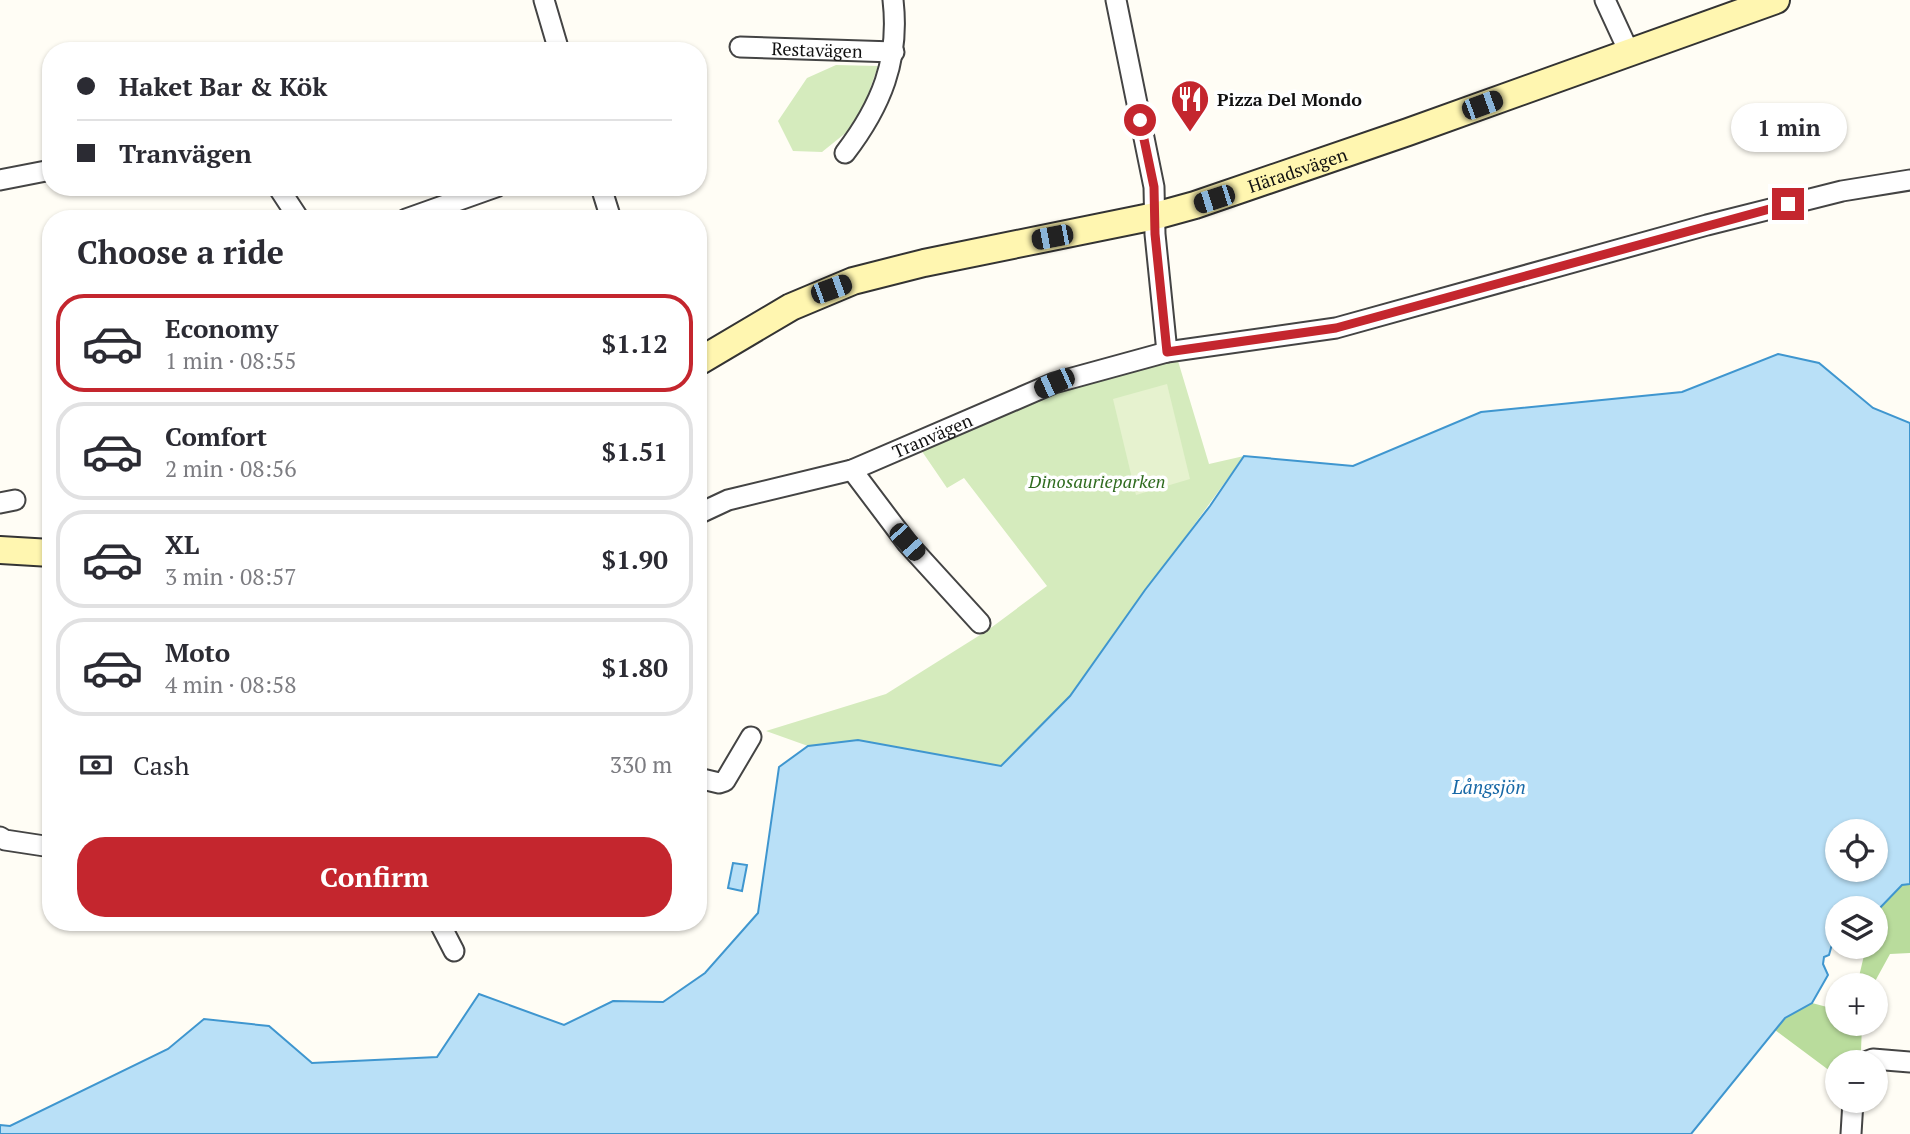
<!DOCTYPE html>
<meta charset="utf-8">
<style>
body{margin:0;font-family:"PT Serif",serif;background:#f2f2f3;color:#2b2b33;height:100vh;display:flex;flex-direction:column;font-size:26px;white-space:nowrap}
*{box-sizing:border-box;margin:0}
p{font-size:23px;color:#7c7c81}
.icon{flex:none;width:38px;height:38px;fill:none;stroke:currentColor;stroke-width:2;stroke-linecap:round;stroke-linejoin:round}
.map{position:relative;flex:1;overflow:hidden}
.side{position:absolute;left:42px;top:210px;width:665px;height:721px;display:flex;flex-direction:column;background:#fff;border-radius:28px;box-shadow:0 2px 5px #0004}
.side>*{flex:none}
.top-card{position:absolute;left:42px;top:42px;width:665px;height:154px;border-radius:28px;box-shadow:0 2px 5px #0004;display:grid;align-content:center;height:154px;padding:0 35px;background:#fff}
.tools{position:absolute;left:1825px;top:819px;display:grid;gap:14px}
.tools a{display:grid;place-items:center;width:63px;height:63px;border-radius:50%;background:#fff;box-shadow:0 2px 5px #0004;font-size:35px}
.end{position:absolute;width:32px;height:32px;margin:-16px;border:9px solid #c4262e;background:#fff;box-shadow:0 0 0 4px #fff}
.from{border-radius:50%}
.bubble{position:absolute;height:49px;border-radius:24px;background:#fff;box-shadow:0 2px 5px #0004;font-size:23px;font-weight:700;line-height:49px;text-align:center}
.car{position:absolute;width:21px;height:42px;margin:-21px -10px;border-radius:9px;box-shadow:0 0 5px 2px #0007;background:linear-gradient(#222 24%,#8ab4d8 0 40%,#222 0 76%,#8ab4d8 0 86%,#222 0)}
.top-card b{display:flex;align-items:center;gap:24px;height:66px;font-size:26px}
.top-card b+b{border-top:2px solid #e1e1e2}
.top-card i{width:18px;height:18px;background:#2b2b33}
ul{padding:0;list-style:none}
li{display:flex;align-items:center;gap:21px;height:98px;margin:0 14px 10px;padding:0 21px;border:4px solid #e1e1e2;border-radius:28px}
li div{flex:1}
li b{display:block;font-size:26px}
li em{font-style:normal;font-weight:700}
li.selected{border-color:#c4262e}
li>.icon{width:63px;height:63px;stroke-width:1.5}
h2{padding:0 35px;font-size:32px;line-height:84px}
.pay{display:flex;align-items:center;gap:18px;height:77px;padding:0 35px;font-size:26px}
.pay p{margin-inline-start:auto}
.cta{display:flex;gap:14px;margin-top:auto;padding:14px 35px}
.cta a{flex:1;height:80px;border-radius:28px;background:#c4262e;color:#fff;font-size:28px;font-weight:700;line-height:80px;text-align:center}
.map>svg:first-child{display:block}
.green{fill:#d5ebbd}
.forest{fill:#b9dc9c}
.pitch{fill:#e6f2cf}
.water{fill:#b9e0f7;stroke:#3f96cf;stroke-width:2;fill-rule:evenodd}
.lines{fill:none;stroke-linecap:round;stroke-linejoin:round}
.street-casing{stroke:#444;stroke-width:23}
.secondary-casing{stroke:#333;stroke-width:30}
.street{stroke:#fff;stroke-width:19}
.secondary{stroke:#fff6b0;stroke-width:26}
.route{stroke:#c4262e;stroke-width:9}
.labels{text-anchor:middle;dominant-baseline:central;stroke-width:7;stroke-linejoin:round;paint-order:stroke}
.street-label{font-size:18px;fill:#111;stroke:#fff}
.poi-label{font-size:18px;font-weight:bold;fill:#111;stroke:#fff;text-anchor:start}
.park-label{font-size:18px;font-style:italic;fill:#2f6b1f;stroke:#fff}
.water-label{font-size:19px;font-style:italic;fill:#1768a6;stroke:#fff}
</style>
<div class="map">
<svg width="1910" height="1134" viewBox="0 0 1910 1134">
<rect width="100%" height="100%" fill="#fffdf5"/>
<path class="green" d="M836,65l42,1 -20,57 -36,29 -29,-1 -15,-30 29,-43z
M1175,351l34,113 35,-8 -174,240 -69,70 -143,-26 -50,6 -42,-15 120,-37 102,-64 59,-44 -83,-108 -17,10 -30,-44 137,-61z"/>
<path class="forest" d="M1910,884v69l-20,1 -17,31h-16l9,-38h10v-35l26,-27z
M1837,1002l1,22h24l-1,27 -21,6 -10,14 -55,-41 10,-12 27,-15 15,4z"/>
<path class="pitch" d="M1167,384l23,95 -54,16 -23,-96z"/>
<path class="water" d="M1778,354l41,9 54,45 37,15v461l-8,1 -26,27v-4h-38l-1,26 -3,3 -5,18 -5,2 -1,7 5,11 -16,28 -27,15 -94,116h-1691v-9l10,1 158,-77 36,-30 65,7 43,37 125,-6 42,-63 85,31 49,-24 50,1 42,-29 53,-60 21,-146 29,-21 50,-6 143,26 69,-70 75,-106 65,-84 34,-50 109,10 128,-54 201,-20zM1838,831h38v39h-38z
M733,863l14,2 -5,26 -14,-3z"/>
<g class="lines">
<g class="street-casing">
<g id="street">
<path d="M544,0l15,51"/>
<path d="M1116,0l38,187 1,47 12,118"/>
<path d="M1605,0l24,52"/>
<path id="s1" d="M740,47l154,5"/>
<path d="M845,153c36,-47 55,-93 48,-153"/>
<path d="M0,180l51,-10"/>
<path d="M278,187l21,32"/>
<path d="M601,187l10,32"/>
<path d="M406,219l90,-32"/>
<path d="M852,470l55,73 73,80"/>
<path d="M0,503l15,-3"/>
<path id="s2" d="M698,514l30,-14 124,-30 202,-87 113,-31 169,-24 371,-103 135,-34 68,-11"/>
<path d="M698,778l21,5 6,-2 26,-44"/>
<path d="M0,837l5,3 46,7"/>
<path d="M439,922l15,29"/>
<path d="M1865,1062l8,-3 37,3"/>
<path d="M1851,1134l2,-33"/>
</g>
</g>
<g class="secondary-casing">
<g id="secondary">
<path id="s3" d="M698,362l93,-55 62,-26 71,-18 231,-47 40,-11 213,-73 368,-132"/>
<path d="M0,550l51,3"/>
</g>
</g>
<use href="#street" class="street"/>
<use href="#secondary" class="secondary"/>
</g>
<g class="lines">
<path class="route" d="M1140,120l14,67 1,47 12,118 169,-24 452,-124"/>
</g>
<defs>
<g id="restaurant-pin" transform="scale(2.0125)"><path d="M0 17L-7.5 6A9.5 9.5 0 1 1 7.5 6Z" fill="#c4262e" stroke="#fff"/><path d="M-5-6h1v4h1v-4h1v4h1v-4h1v5L-1.5 .5V6h-2V.5L-5-1ZM5-6V6H3V1.5H1.5Q1.5-4 5-6Z" fill="#fff"/></g>
</defs>
<g fill-rule="evenodd">
<use href="#restaurant-pin" x="1190" y="99"/>
</g>
<g class="labels">
<g class="street-label">
<text stroke="none"><textPath href="#s1" startOffset="77">Restavägen</textPath></text>
<text stroke="none"><textPath href="#s3" startOffset="634">Häradsvägen</textPath></text>
<text stroke="none"><textPath href="#s2" startOffset="248">Tranvägen</textPath></text>
</g>
<g class="poi-label">
<text x="1217" y="99">Pizza Del Mondo</text>
</g>
<g class="park-label">
<text x="1097" y="481">Dinosaurieparken</text>
</g>
<g class="water-label">
<text x="1489" y="786">Långsjön</text>
</g>
</g>
</svg>
<div class="tools">
<a><svg class="icon" aria-label="locate" viewBox="0 0 24 24"><circle cx="12" cy="12" r="6"/><path d="M12 2v4M12 18v4M2 12h4M18 12h4"/></svg></a>
<a><svg class="icon" aria-label="layers" viewBox="0 0 24 24"><path d="M12 4l9 5-9 5-9-5zM3 14l9 5 9-5"/></svg></a>
<a>+</a>
<a>−</a>
</div>
<i class="end from" style="left:1140px;top:120px"></i>
<i class="end" style="left:1788px;top:204px"></i>
<div class="bubble" style="left:1731px;top:103px;width:116px">1 min</div>
<i class="car" style="left:1482px;top:105px;rotate:70deg"></i>
<i class="car" style="left:1214px;top:199px;rotate:252deg"></i>
<i class="car" style="left:1052px;top:237px;rotate:259deg"></i>
<i class="car" style="left:831px;top:289px;rotate:70deg"></i>
<i class="car" style="left:1054px;top:383px;rotate:246deg"></i>
<i class="car" style="left:907px;top:542px;rotate:138deg"></i>
<div class="top-card">
<b><i class="from"></i>Haket Bar &amp; Kök</b>
<b><i></i>Tranvägen</b>
</div>
<section class="side">
<h2>Choose a ride</h2>
<ul>
<li class="selected"><svg class="icon" aria-label="car" viewBox="0 0 24 24"><path d="M5 17H2v-5l4-1 3-4h7l3 4 3 1v5h-3M9 17h6M6 11h13"/><circle cx="7" cy="17" r="2"/><circle cx="17" cy="17" r="2"/></svg><div><b>Economy</b><p>1 min · 08:55</p></div><em>$1.12</em></li>
<li><svg class="icon" aria-label="car" viewBox="0 0 24 24"><path d="M5 17H2v-5l4-1 3-4h7l3 4 3 1v5h-3M9 17h6M6 11h13"/><circle cx="7" cy="17" r="2"/><circle cx="17" cy="17" r="2"/></svg><div><b>Comfort</b><p>2 min · 08:56</p></div><em>$1.51</em></li>
<li><svg class="icon" aria-label="car" viewBox="0 0 24 24"><path d="M5 17H2v-5l4-1 3-4h7l3 4 3 1v5h-3M9 17h6M6 11h13"/><circle cx="7" cy="17" r="2"/><circle cx="17" cy="17" r="2"/></svg><div><b>XL</b><p>3 min · 08:57</p></div><em>$1.90</em></li>
<li><svg class="icon" aria-label="car" viewBox="0 0 24 24"><path d="M5 17H2v-5l4-1 3-4h7l3 4 3 1v5h-3M9 17h6M6 11h13"/><circle cx="7" cy="17" r="2"/><circle cx="17" cy="17" r="2"/></svg><div><b>Moto</b><p>4 min · 08:58</p></div><em>$1.80</em></li>
</ul>
<div class="pay"><svg class="icon" aria-label="cash" viewBox="0 0 24 24"><path d="M3 7h18v10H3z"/><circle cx="12" cy="12" r="2"/></svg>Cash<p>330 m</p></div>
<div class="cta"><a>Confirm</a></div>
</section>
</div>
